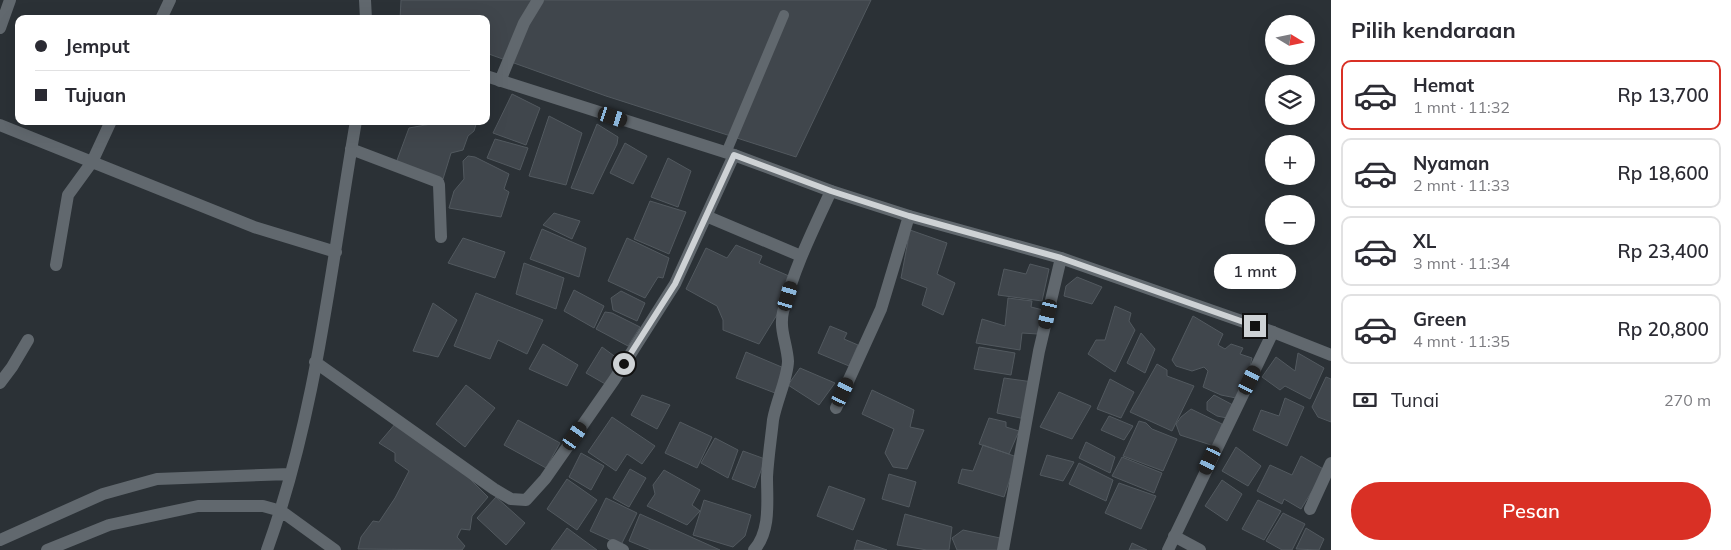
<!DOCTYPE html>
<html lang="id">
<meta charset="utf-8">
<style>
body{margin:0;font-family:Mulish,sans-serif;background:#f2f2f3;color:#2b2b33;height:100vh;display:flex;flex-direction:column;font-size:19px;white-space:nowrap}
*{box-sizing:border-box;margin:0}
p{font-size:16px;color:#7c7c81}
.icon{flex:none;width:28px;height:28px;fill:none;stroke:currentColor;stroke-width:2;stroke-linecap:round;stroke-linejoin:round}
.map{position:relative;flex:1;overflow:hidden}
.side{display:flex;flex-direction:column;background:#fff;width:400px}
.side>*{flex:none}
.banner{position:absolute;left:15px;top:15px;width:475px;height:110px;border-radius:10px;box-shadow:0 5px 20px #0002;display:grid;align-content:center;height:110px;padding:0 20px;background:#fff}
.needle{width:32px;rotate:100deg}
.buttons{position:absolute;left:1265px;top:15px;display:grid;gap:10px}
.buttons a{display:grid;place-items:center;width:50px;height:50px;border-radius:50%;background:#fff;box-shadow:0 5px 20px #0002;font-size:25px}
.end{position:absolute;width:22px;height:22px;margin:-11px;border:6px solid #ced2d5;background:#111;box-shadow:0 0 0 2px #111}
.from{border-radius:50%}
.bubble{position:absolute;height:35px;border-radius:18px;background:#fff;box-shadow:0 5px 20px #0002;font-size:16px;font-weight:600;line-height:35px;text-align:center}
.car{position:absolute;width:15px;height:30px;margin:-15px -8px;border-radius:6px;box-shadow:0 0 4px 1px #0007;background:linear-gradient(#222 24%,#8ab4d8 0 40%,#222 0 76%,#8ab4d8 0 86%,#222 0)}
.banner b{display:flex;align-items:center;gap:18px;height:48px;font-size:19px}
.banner b+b{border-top:1px solid #e1e1e2}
.banner i{width:12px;height:12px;background:#2b2b33}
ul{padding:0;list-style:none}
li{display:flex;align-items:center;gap:15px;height:70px;margin:0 10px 8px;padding:0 10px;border:2px solid #e1e1e2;border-radius:10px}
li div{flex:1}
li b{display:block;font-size:19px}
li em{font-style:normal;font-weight:600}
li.current{border-color:#d93025}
li>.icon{width:45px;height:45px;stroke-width:1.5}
h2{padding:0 20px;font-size:22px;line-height:60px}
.pay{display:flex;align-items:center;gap:12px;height:55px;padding:0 20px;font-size:19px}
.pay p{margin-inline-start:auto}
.action{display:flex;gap:10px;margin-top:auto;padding:10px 20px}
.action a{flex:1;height:58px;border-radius:30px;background:#d93025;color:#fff;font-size:20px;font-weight:600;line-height:58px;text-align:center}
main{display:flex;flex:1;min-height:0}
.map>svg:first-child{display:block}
.building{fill:#40464c;stroke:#52595f}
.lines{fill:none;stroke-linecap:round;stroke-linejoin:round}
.service{stroke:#61686e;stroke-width:10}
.minor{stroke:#61686e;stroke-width:12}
.tertiary{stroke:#61686e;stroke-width:12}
.route{stroke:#ced2d5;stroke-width:6}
</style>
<main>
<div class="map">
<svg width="1331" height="550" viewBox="0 0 1331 550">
<rect width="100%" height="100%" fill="#2b3136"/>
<path class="building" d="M401,0h470l-75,157 -190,-61 -120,-43v-34h-86z
M512,94l28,14 -14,37 -33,-12z
M549,116l33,17 -16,52 -37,-9z
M423,121h54l-3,10 -6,5 -5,14 -12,3 -8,26h-8l-39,-16 13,-35 22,-4z
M597,124l21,13 -1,7 -24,50 -22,-6z
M495,139l33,9 -8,22 -33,-12z
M625,143l22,13 -14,28 -23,-11z
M468,156l7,1 34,17 -5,15 5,3 -8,25 -52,-9 5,-17 10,-12 -1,-18z
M668,158l23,13 -13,36 -27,-10z
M650,201l36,11 -17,42 -35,-15z
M554,213l26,8 -8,18 -29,-14z
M542,229l44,19 -7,29 -49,-18z
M910,230l37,13 -10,31 18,9 -12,32 -21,-10 5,-17 -26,-10z
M463,238l42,14 -10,26 -47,-15z
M627,238l42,20 -6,20 -5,-1 -13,21 -37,-17z
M736,245l26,11 -3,7 30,13 -9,34 -21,34 -36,-14v-10l-6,-14 -31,-17 20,-41 21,10z
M524,263l40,15 -8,31 -40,-15z
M1030,264l19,5 -7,32 -44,-6 6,-26 22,5z
M1077,277l25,10 -10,17 -28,-8 2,-10z
M574,290l30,16 -10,22 -30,-17z
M621,291l24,12 -8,18 -24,-11 -2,-12z
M476,293l67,27 -16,34 -29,-14 -8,19 -36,-13z
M1008,298l24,3 -1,6 12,3 -5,24 -16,-1 -2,17 -44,-7 6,-24 23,7z
M433,303l24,17 -19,37 -25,-6z
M1115,306l16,7 -2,8 6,9 -20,42 -27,-18 8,-14h9z
M605,312l7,1 28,14 -12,19 -32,-17z
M1193,316l30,18 -5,11 7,4 6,-5 12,4 -3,6 12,4 -3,12 -13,28 -15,-3 -18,-8 5,-16 -4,-4 -12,4 -16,-5 -4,-6z
M830,326l17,7 -3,6 14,6 -9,21 -31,-13z
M1141,333l14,16 -10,24 -18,-10z
M543,344l35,21 -11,21 -38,-17z
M602,347l19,14 -14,24 -21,-12z
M979,347l36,6 -4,22 -37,-6z
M746,352l38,16 -9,25 -39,-15z
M1298,353l26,15 -14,31 -25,-13 -5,4 -18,-13 14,-20 19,14z
M1157,364l10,6v6l27,10 -22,45 -42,-19z
M800,368l35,15 -16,22 -31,-20z
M1326,377l5,2v43l-13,-5 -6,-10z
M1004,378l29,4 -8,37 -28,-6z
M1110,379l24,13 -13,26 -24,-9z
M466,385l29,23 -30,39 -29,-23z
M872,390l42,20 -4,17 14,3 -17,39 -14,-2 -8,-14 9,-24 -32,-15z
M1059,392l32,14 -19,33 -32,-12z
M642,395l28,10 -13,24 -26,-14z
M1214,395l19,10 -6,13 -10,-2 -10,-6v-8z
M1285,398l19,9 -17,39 -34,-16 8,-20 18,6z
M1191,409l31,15 -8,22 -34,-11 -4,-11 5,-7z
M1109,416l24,10 -9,14 -23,-10z
M612,417l43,29 -13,18 -15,-10 -11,17 -28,-19z
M989,418l17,4v5l13,4 -10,23 -30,-10z
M518,420l42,23 -14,25 -42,-23z
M1139,421l7,2 6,6 25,10 -14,32 -40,-15z
M680,422l32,15 -15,31 -32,-15z
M396,423l65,47 27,27 -16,19 -2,14 -9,-1 -4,8 8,9 -3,4 -104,-1 3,-12 12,-16 6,1 16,-24 14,-27 -14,-10v-8l-16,-10z
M715,438l23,12 -10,28 -27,-15z
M1086,442l29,15 -5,16 -31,-15z
M983,445l34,12 -13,40 -46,-14 4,-14 11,2z
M1236,447l25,19 -13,20 -26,-15z
M743,451l22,8 -10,29 -23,-9z
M581,453l23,13 -13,24 -22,-13z
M1047,455l27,7 -11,19 -23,-6z
M1301,456l24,14 -24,39 -17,-10 -2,5 -25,-13 13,-26 22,10z
M1122,457l40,16 -8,20 -42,-17z
M1079,463l34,17 -7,21 -37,-17z
M630,469l16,9 -17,29 -16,-9z
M664,470l36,20 -8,15 8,6 -13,14 -40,-19 8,-12 -2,-9z
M889,474l27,8 -7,25 -27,-8z
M567,479l30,21 -20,30 -30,-21z
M1222,480l20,14 -15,27 -22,-15z
M1119,483l37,13 -15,33 -36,-16z
M829,486l36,13 -12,31 -36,-14z
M496,497l29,26 -19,22 -29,-27z
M606,498l31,15 -16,32 -31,-14z
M704,500l47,15 -6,21 -12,11 -40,-12z
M1258,500l23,11 -17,29 -22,-11z
M1283,513l22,11 -13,26h-10l-16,-9z
M640,514l80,36h-69l-22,-9z
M905,514l47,13 -3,23h-22l-30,-5z
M567,528l30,22h-46z
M1306,528l18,11 -5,11 -23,-1z
M963,530l37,8 -1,12h-42l-5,-12z
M857,540l30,10h-33z
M1132,543l15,7h-18z"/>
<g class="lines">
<path class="service" d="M726,153l58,-138"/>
<path class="minor" d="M161,19l9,-19
M0,28l10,-28
M500,81l24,-58 14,-23
M0,125l254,102 82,25
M351,149l87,33 1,3 2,52
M706,216l95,40
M56,265l12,-70 24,-33 19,-41
M315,362l179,127 17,10 15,1 19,-21 69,-99 61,-96 59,-129
M0,383l12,-16 16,-27
M836,408l45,-99 28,-93
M1310,509l21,-46
M1174,536l26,14
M0,540l103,-46 54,-15 133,-5
M613,545l10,5
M47,550l62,-25 89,-19h65l18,5 54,39
M267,550c50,-138 64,-285 89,-429
M754,550c17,-19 13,-49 13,-73 1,-19 4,-38 6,-57 3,-18 15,-43 15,-59 -1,-17 -9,-32 -5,-49 10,-42 30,-82 48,-121
M1003,550l36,-199 22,-93
M1168,550l105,-218"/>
<path class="tertiary" d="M365,0l1,19
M486,76l248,79 97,36 78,25 152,42 212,74 58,23"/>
</g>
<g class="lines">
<path class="route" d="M624,364l51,-80 59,-129 97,36 78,25 152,42 194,68"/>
</g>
</svg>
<div class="buttons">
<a><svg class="needle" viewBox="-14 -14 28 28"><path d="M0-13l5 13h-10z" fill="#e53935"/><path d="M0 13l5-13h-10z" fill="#7c7c81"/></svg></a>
<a><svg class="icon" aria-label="layers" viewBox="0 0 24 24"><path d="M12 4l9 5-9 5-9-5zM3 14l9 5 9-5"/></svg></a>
<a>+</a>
<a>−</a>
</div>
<i class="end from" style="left:624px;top:364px"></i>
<i class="end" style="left:1255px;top:326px"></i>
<div class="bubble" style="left:1214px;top:254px;width:82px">1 mnt</div>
<i class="car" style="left:613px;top:117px;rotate:108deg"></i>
<i class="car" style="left:788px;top:296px;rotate:17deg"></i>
<i class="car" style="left:1048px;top:314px;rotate:193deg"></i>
<i class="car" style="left:1250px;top:380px;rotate:26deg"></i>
<i class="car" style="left:843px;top:392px;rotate:25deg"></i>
<i class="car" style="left:575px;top:436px;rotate:35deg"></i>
<i class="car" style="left:1210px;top:460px;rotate:205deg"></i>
<div class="banner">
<b><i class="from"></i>Jemput</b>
<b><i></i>Tujuan</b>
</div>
</div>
<section class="side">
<h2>Pilih kendaraan</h2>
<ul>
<li class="current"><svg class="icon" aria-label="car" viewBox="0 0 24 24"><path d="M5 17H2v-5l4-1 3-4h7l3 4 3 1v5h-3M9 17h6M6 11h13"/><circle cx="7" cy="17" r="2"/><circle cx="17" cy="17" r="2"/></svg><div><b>Hemat</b><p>1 mnt · 11:32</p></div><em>Rp 13,700</em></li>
<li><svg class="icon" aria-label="car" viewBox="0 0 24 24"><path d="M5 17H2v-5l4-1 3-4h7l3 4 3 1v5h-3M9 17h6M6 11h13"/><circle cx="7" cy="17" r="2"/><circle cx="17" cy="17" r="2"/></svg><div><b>Nyaman</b><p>2 mnt · 11:33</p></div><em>Rp 18,600</em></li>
<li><svg class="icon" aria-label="car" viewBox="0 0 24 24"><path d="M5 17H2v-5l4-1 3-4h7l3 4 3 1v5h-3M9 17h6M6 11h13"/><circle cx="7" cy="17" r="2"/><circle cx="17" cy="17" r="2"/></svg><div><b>XL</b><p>3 mnt · 11:34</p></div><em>Rp 23,400</em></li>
<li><svg class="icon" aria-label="car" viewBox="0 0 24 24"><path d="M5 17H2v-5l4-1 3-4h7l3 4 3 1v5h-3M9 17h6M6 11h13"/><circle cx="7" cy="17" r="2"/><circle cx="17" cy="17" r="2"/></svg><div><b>Green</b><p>4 mnt · 11:35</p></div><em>Rp 20,800</em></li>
</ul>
<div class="pay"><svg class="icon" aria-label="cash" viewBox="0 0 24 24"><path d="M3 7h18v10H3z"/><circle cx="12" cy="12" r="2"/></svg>Tunai<p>270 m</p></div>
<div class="action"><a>Pesan</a></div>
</section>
</main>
